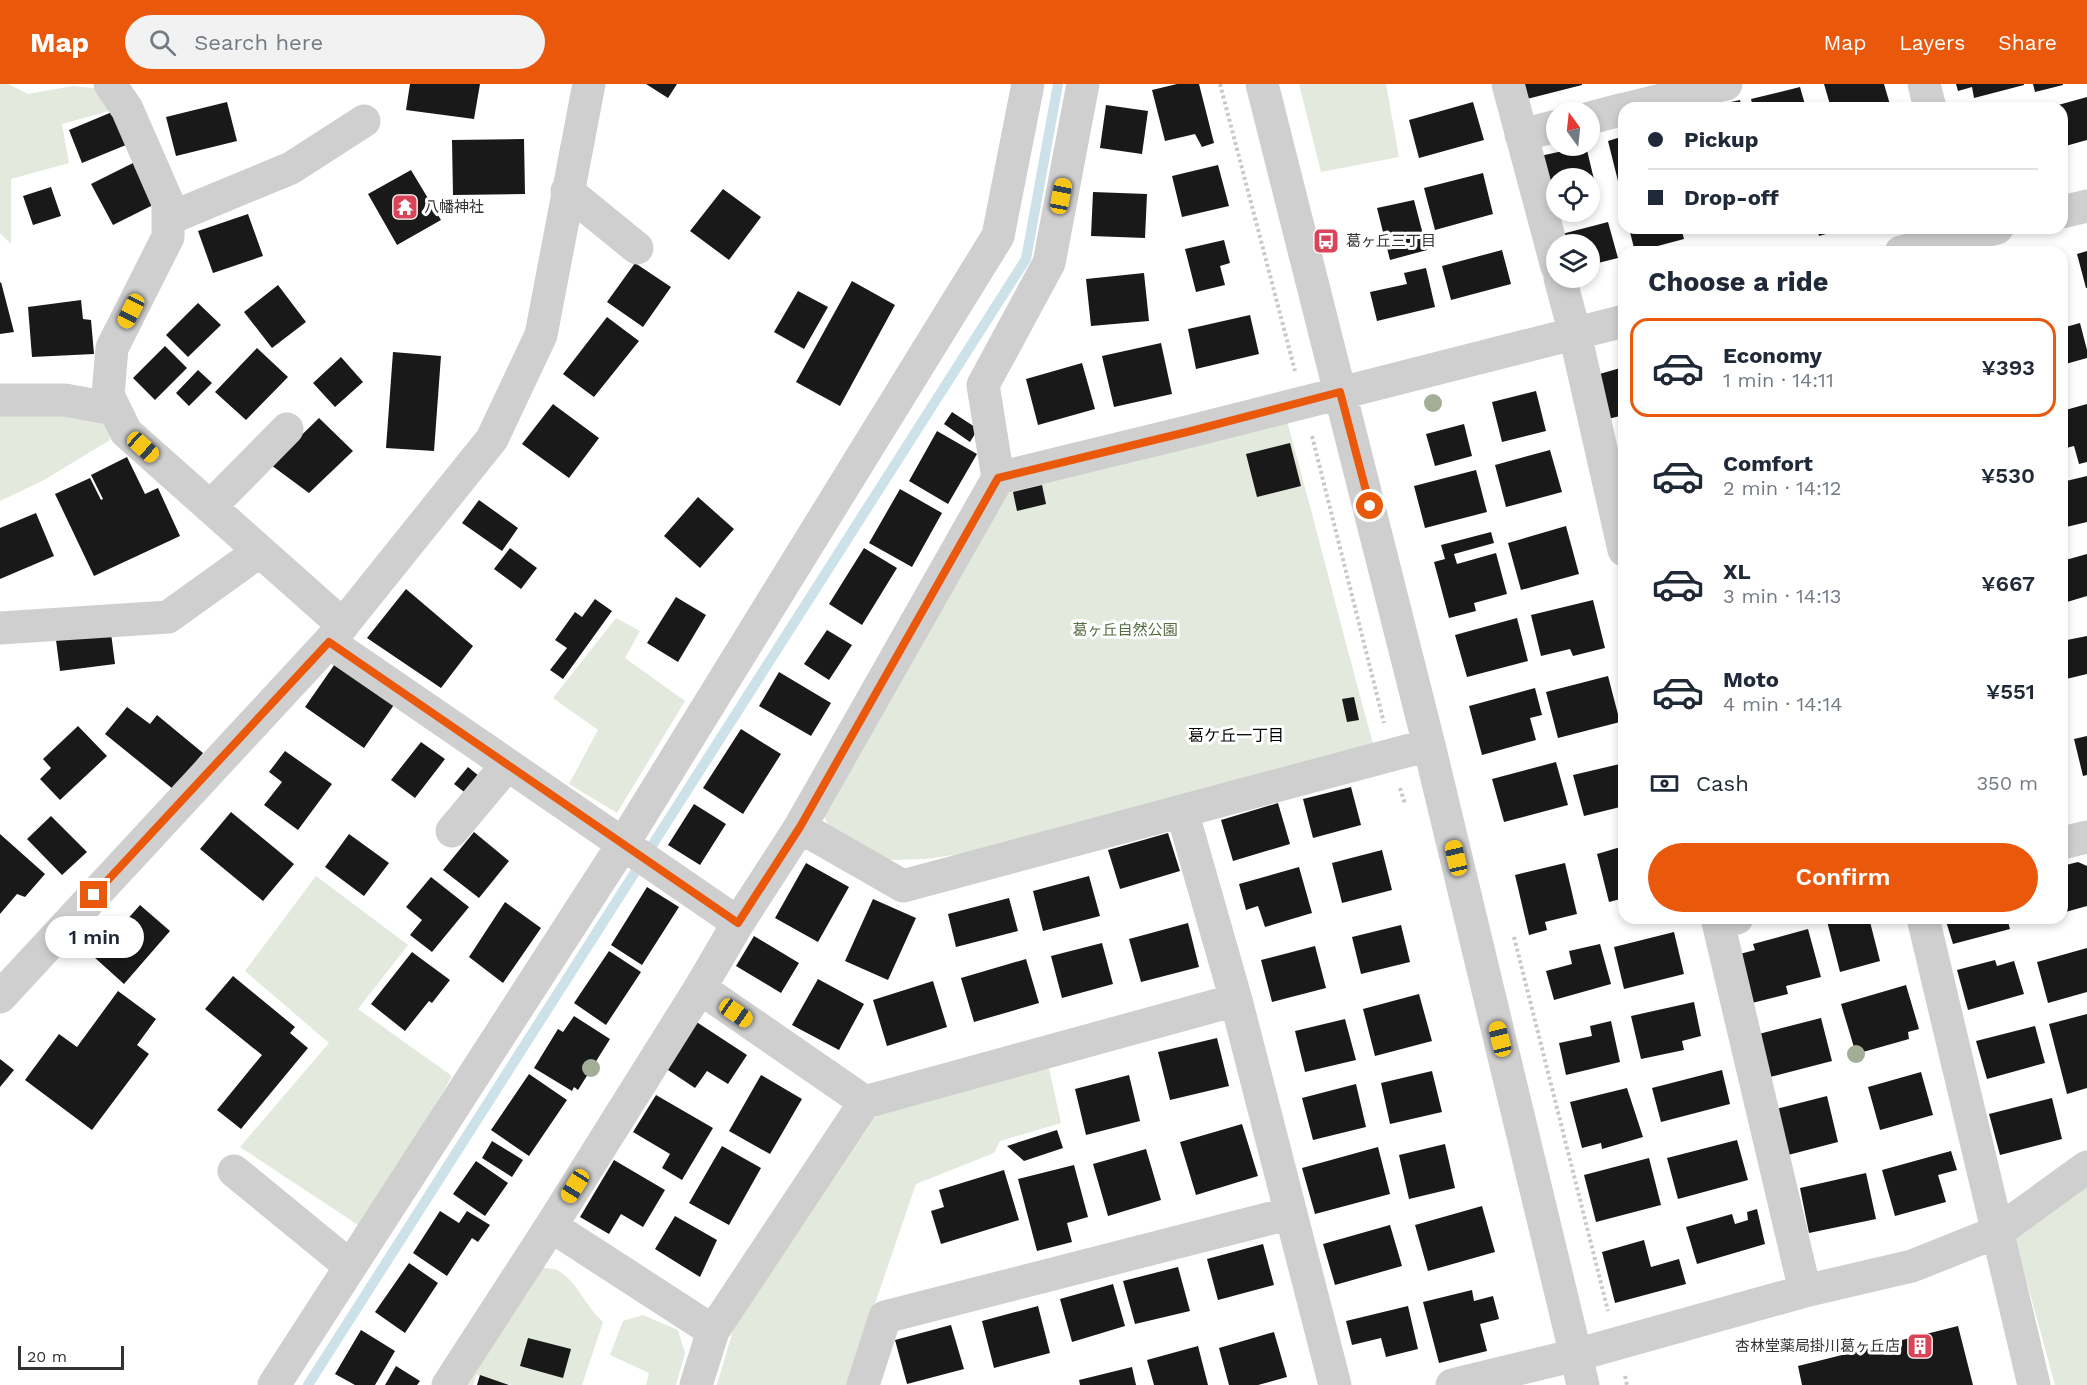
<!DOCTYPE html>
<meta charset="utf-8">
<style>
body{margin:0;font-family:"Work Sans","Noto Sans JP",sans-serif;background:#f2f2f3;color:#1f2937;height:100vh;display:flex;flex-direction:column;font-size:22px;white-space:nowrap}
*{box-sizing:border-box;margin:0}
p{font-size:20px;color:#747a83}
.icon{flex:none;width:33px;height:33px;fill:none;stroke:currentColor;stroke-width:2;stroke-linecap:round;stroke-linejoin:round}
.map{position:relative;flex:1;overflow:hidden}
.drawer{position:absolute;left:1618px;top:162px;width:450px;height:678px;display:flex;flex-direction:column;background:#fff;border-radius:18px;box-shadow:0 3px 9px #0003}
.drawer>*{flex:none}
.guide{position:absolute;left:1618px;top:18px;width:450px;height:132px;border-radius:18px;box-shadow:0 3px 9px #0003;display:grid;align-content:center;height:132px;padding:0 30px;background:#fff}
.needle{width:39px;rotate:345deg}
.fabs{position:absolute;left:1546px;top:18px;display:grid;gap:12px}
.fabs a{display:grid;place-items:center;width:54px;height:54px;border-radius:50%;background:#fff;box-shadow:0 3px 9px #0003;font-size:30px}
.scale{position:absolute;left:18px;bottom:15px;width:106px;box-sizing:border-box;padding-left:6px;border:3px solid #323232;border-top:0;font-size:16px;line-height:21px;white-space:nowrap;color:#323232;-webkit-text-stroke:4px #fff;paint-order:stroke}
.end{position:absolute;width:27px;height:27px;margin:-14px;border:8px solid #ea580c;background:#fff;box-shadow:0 0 0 3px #fff}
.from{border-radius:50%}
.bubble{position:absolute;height:42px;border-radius:21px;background:#fff;box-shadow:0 3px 9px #0003;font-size:20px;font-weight:600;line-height:42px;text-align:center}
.car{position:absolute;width:18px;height:36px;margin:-18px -9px;border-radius:8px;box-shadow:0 0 4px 2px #0007;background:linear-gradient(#f5c518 24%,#345 0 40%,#f5c518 0 76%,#345 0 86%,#f5c518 0)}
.guide b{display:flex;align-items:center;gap:21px;height:57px;font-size:22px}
.guide b+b{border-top:2px solid #e0e1e3}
.guide i{width:15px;height:15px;background:#1f2937}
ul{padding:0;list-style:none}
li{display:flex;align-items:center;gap:18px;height:99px;margin:0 12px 9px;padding:0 18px;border:3px solid transparent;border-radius:18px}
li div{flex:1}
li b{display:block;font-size:22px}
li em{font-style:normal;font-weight:600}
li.selected{border-color:#ea580c}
li>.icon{width:54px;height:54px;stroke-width:1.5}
h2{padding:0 30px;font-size:27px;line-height:72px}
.pay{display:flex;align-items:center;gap:15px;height:66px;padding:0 30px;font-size:22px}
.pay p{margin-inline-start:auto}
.cta{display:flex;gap:12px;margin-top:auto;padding:12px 30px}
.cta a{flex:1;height:69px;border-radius:36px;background:#ea580c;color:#fff;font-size:24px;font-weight:600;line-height:69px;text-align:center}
header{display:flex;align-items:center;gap:36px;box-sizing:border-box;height:84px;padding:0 30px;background:#ea580c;color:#fff}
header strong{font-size:28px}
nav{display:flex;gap:33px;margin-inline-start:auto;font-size:21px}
.search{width:420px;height:54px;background:#f2f2f3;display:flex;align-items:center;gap:15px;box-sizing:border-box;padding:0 21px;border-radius:33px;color:#747a83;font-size:22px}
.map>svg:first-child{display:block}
.green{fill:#e3e9dc}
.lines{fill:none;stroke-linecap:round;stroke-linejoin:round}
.stream{stroke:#cde1e9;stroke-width:10}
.building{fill:#191919}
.path{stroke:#c9c9c9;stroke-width:4;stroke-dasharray:3 3;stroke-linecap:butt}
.minor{stroke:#cfcfcf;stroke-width:33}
.tree{fill:#a3ae97}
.route{stroke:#ea580c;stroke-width:8}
.labels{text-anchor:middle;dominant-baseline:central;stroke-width:6;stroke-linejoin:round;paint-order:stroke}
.poi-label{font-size:15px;fill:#323232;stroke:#fff;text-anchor:start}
.park-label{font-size:15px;fill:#586c42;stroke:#fff}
.neighbourhood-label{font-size:16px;fill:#000;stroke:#fff}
</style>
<header>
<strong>Map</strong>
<div class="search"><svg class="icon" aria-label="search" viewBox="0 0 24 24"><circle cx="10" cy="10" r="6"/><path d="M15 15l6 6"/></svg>Search here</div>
<nav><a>Map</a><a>Layers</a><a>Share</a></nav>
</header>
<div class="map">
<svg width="2087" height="1301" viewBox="0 0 2087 1301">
<rect width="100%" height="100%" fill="#fff"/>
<path class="green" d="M0,0h8l20,10 45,-8 30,3 10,21 -51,14 7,39 -58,16v65l-11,-11z
M1299,0h87l13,73 -78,15z
M0,318l106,6 4,32 -66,40 -44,21z
M1285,330c31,111 58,222 89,333l-367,100 -81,12 -35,1 -36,-15 -22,-12 -12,-22 177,-333z
M616,534l24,13 -15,27 60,43 -68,112 -48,-29 29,-54 -45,-32z
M316,792l92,69 -50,64 94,67 -88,153 -124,-82 89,-104 -84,-72z
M1048,980l13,59 -61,18 -6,12 -78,31 -69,201h-130l16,-55 145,-217z
M2087,1094v207h-32l-41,-150z
M540,1184c5,0 14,0 19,3 19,12 27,36 44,51l-21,63h-70l-36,-10 -3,10h-5z
M643,1231l35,15 7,23 -9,32h-30l3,-12 -39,-18 13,-34z"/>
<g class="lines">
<path class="stream" d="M308,1301l718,-1126 32,-175"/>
</g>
<path class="building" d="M410,0h70l-6,35 -68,-9z
M646,0h31l-9,14z
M1177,0h22l15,59 -12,4 -7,-13 -30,7 -13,-51z
M1519,0h63v1l-59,15z
M1824,0h60l7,24h-60z
M1956,0h68v1l-50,13 -2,-11 -14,4z
M2033,0h30v1l-28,7z
M1800,3l6,21h-53l-2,-9z
M2087,13v43l-25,7v-39l-11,-1z
M1740,16l2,8h-34v-1z
M227,18l10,39 -61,15 -10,-39z
M1473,18l11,38 -65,18 -10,-38z
M1106,21l42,6 -6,43 -42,-6z
M112,28l14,33 -44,18 -13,-33z
M1624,52v48l-5,1 -11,-44z
M524,55l1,55 -72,1 -1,-55z
M1586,62l11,46 -7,2v-16h-33v24l-6,1 -11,-47z
M135,78l22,41 -44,22 -22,-41z
M1218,81l11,41 -47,11 -10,-41z
M411,86l30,50 -44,25 -29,-51z
M1483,89l10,41 -58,16 -11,-42z
M51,103l10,29 -28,9 -10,-29z
M723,105l38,28 -32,43 -39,-29z
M1093,108l54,2 -2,44 -54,-2z
M1414,116l13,50 -37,10 -13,-52z
M248,130l15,42 -50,17 -15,-42z
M1608,138l10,36 -28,7v-21h-29l-3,-9z
M1629,144h52l3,11 -49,13z
M1817,144h26v1l-24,7z
M1224,156l6,23 -10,3 5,19 -29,7 -11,-43z
M1502,166l9,34 -60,16 -9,-34z
M2087,167v37h-1l-9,-34z
M635,179l36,24 -28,40 -36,-25z
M1426,184l9,39 -58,14 -7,-29 37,-8 -3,-11z
M1144,189l5,48 -58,5 -5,-47z
M852,197l43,24 -55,101 -44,-24z
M1,198l13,50 -14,2v-51z
M278,201l28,37 -34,26 -28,-36z
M798,207l30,16 -24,42 -30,-17z
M81,216l2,19 8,1 3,34 -62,3 -4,-50z
M198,219l23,22 -33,32 -22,-22z
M1250,231l9,39 -63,15 -8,-40z
M607,233l32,24 -45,56 -31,-23z
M2080,239l7,27v8l-25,7v-37z
M1161,259l11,51 -58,13 -12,-51z
M165,262l22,22 -32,32 -22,-22z
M257,264l31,29 -42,43 -31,-28z
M393,268l48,4 -7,95 -48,-3z
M341,273l22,25 -28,25 -22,-24z
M1082,279l13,46 -57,16 -12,-46z
M1624,283v48l-16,4 -12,-44z
M198,286l14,13 -23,23 -13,-13z
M1536,307l10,40 -44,11 -10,-40z
M553,320l46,34 -30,40 -47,-34z
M2087,320v58l-8,2 -5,-18 -12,3v-38z
M952,328l26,17 -8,13 -26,-18z
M319,334l34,33 -44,42 -38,-28z
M1464,340l8,32 -37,10 -9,-32z
M937,347l40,23 -29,50 -39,-23z
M1290,359l11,43 -44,11 -11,-43z
M1624,363v31l-7,-29z
M1550,366l12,42 -56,15 -11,-42z
M127,373l18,37 13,-6 22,48 -86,40 -39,-82 35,-16 11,22 2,-1 -12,-24z
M1476,386l11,42 -62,16 -11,-42z
M2087,392v46l-25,6v-46z
M1042,401l4,19 -29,7 -4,-19z
M900,405l42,24 -30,54 -43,-24z
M698,413l36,32 -34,39 -36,-32z
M479,416l39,28 -16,23 -40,-28z
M36,429l18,43 -54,23v-51z
M1566,442l13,48 -58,16 -13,-47z
M1491,448l3,11 -40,11 3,10 39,-11 11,41 -33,9 2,8 -27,7 -15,-56 11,-3 -4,-14z
M510,464l27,20 -16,21 -27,-20z
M864,464l33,20 -35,57 -33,-21z
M2087,470v42l-20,6 -5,-17v-24z
M406,505l67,57 -32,42 -74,-50z
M676,513l30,18 -28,47 -31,-19z
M595,515l17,12 -49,68 -13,-9 17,-22 -12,-8 20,-28 7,5z
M1593,516l12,48 -32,8 -3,-7 -29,7 -10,-41z
M1517,534l11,43 -61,16 -12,-42z
M827,546l25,15 -23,35 -25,-16z
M111,549l4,31 -55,7 -4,-31z
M2087,552v38l-25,6v-39z
M337,577l59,41 -32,46 -59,-41z
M779,588l52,31 -20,33 -52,-30z
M1608,592l12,46 -62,16 -12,-46z
M1535,604l7,27 -12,3 6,22 -54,15 -13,-49z
M1354,613l5,23 -12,2 -5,-23z
M127,623l23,17 7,-9 46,38 -30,36 -68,-55z
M78,642l29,30 -47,44 -20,-21 11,-11 -8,-9z
M741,645l40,25 -38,60 -40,-26z
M2087,652v39l-4,1 -9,-37z
M421,658l24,17 -30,39 -24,-18z
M285,667l47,33 -34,46 -34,-25 18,-23 -13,-10z
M1556,678l12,43 -64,17 -12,-43z
M1624,679v43l-40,10 -11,-41z
M468,683l17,14 -13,17 -18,-14z
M1351,703l10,38 -48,13 -10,-39z
M1278,719l12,41 -57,17 -12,-41z
M694,720l32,20 -26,41 -32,-20z
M231,728l63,52 -31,37 -63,-52z
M51,732l36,36 -25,23 -35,-36z
M474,748l35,29 -30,37 -36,-28z
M1168,749l12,38 -60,18 -12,-39z
M0,750l45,40 -20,23 -8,-3 -17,20z
M349,750l40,29 -25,33 -39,-29z
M1624,762v52l-15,4 -12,-48z
M1382,766l10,40 -50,13 -10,-40z
M2078,778l9,4v40l-25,7v-47z
M806,779l43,24 -31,55 -43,-24z
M1565,779l12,51 -32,8 2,8 -18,5 -14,-60z
M1299,783l13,46 -47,14 -7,-21 -12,4 -7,-26z
M1089,792l11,40 -57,15 -10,-40z
M431,793l38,30 -37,45 -22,-17 12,-15 -16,-13z
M647,803l32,20 -37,58 -31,-20z
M1009,814l9,33 -62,16 -8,-33z
M873,815l43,19 -28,62 -43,-19z
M505,818l36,26 -38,55 -34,-26z
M140,821l30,26 -46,53 -30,-27z
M1838,834h31l11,43 -40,11 -13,-51z
M1945,834h62l3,11 -57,15z
M1188,839l11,44 -58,15 -12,-43z
M1401,841l9,37 -49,12 -9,-37z
M1808,845l13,48 -35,9 2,8 -40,10 -12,-49 19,-5 -2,-6z
M1674,848l10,42 -60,15 -10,-42z
M754,852l45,27 -18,30 -45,-27z
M1102,859l11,41 -51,14 -11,-42z
M1600,860l11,40 -57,16 -8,-29 26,-7 -3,-13z
M1315,862l11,42 -54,14 -11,-42z
M2087,864v44l-39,11 -11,-41z
M609,867l32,21 -35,53 -32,-22z
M412,868l38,28 -18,23 -3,-2 -24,30 -34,-27z
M1026,875l13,44 -65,19 -13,-44z
M1995,876l2,6 17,-5 10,33 -56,16 -11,-40z
M233,892l62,51 -5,6 18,15 -67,81 -24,-19 45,-55 -57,-46z
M818,895l46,25 -25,46 -47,-25z
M933,897l14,46 -60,19 -14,-46z
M1906,901l13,44 -11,3 1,7 -53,15 -15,-50z
M118,907l38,28 -19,26 12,9 -57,76 -67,-50 34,-46 18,13z
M1419,910l13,47 -57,15 -12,-47z
M1694,918l7,34 -19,5 2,9 -43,9 -10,-43z
M2087,930v74l-20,6 -18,-70z
M574,932l36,23 -32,51 -4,-3 -2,4 -38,-23 24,-39 5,3z
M1821,934l11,43 -66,17 -11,-43z
M1345,935l11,41 -51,12 -10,-41z
M695,937l52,34 -19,29 -21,-13 -12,17 -30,-20z
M1611,937l9,41 -54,13 -7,-32 33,-7 -2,-10z
M2035,942l10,37 -58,16 -11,-38z
M1217,954l12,48 -59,14 -12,-48z
M0,975l14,11 -14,17z
M1722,986l8,34 -69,18 -9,-34z
M1432,987l10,41 -52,12 -9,-41z
M1921,988l12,43 -53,15 -12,-43z
M529,990l38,26 -38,56 -38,-26z
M761,991l41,24 -32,55 -41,-23z
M1129,991l11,46 -54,14 -11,-46z
M1356,1000l10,43 -53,13 -11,-42z
M1627,1004l16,49 -41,12 -1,-6 -19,5 -12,-46z
M656,1011l57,33 -31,52 -20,-12 8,-14 -37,-22z
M1827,1012l11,46 -50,13 -12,-46z
M2052,1014l10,41 -62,16 -11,-41z
M1242,1040l16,52 -62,19 -16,-53z
M1057,1046l6,18 -39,13 -17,-15z
M1737,1056l11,40 -70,19 -11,-41z
M492,1057l31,19 -11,17 -30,-19z
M1445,1060l10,44 -46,11 -10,-44z
M722,1062l39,22 -32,57 -40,-22z
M1378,1063l12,47 -75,20 -13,-46z
M1146,1065l15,51 -53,16 -15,-52z
M1951,1067l6,19 -19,5 8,27 -51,14 -13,-46z
M1649,1074l12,47 -65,17 -12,-47z
M614,1076l51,30 -22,37 -22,-13 -12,20 -29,-17z
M476,1077l32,22 -23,33 -32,-22z
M1074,1081l14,52 -21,6 5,19 -35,9 -19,-72z
M1004,1086l15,50 -78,24 -10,-33 13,-4 -5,-17z
M1866,1089l10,46 -67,14 -9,-45z
M1482,1122l13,46 -67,19 -13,-46z
M1757,1125l8,35 -68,20 -11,-37 46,-13 3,10 13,-4 -1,-8z
M440,1127l19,12 8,-12 23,14 -12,17 -6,-4 -25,38 -34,-23z
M675,1132l42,24 -17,37 -45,-28z
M1390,1141l12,41 -67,19 -12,-41z
M1644,1156l7,27 28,-8 7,25 -71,19 -13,-51z
M1263,1160l11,41 -56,15 -11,-41z
M409,1179l29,20 -33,50 -30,-21z
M1178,1183l12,44 -55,13 -12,-43z
M1113,1200l12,42 -53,16 -12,-43z
M1472,1206l2,11 19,-5 6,23 -19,5 7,27 -48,12 -16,-61z
M1038,1222l12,47 -56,15 -12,-47z
M1408,1222l10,43 -32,8 -5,-19 -29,7 -6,-24z
M951,1241l13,44 -57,15 -12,-44z
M1958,1242l15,59h-171l-4,-19z
M361,1246l34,21 -20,34h-20l-20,-11z
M1274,1248l13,45 -29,8h-29l-10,-37z
M528,1254l43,11 -8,29 -43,-12z
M1198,1262l10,39h-54l-7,-25z
M396,1282l24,15 -3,4h-32z
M1132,1283l4,18h-56l-1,-5z
M480,1291l29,10h-32z"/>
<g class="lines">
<path class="path" d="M1220,0l75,287
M1312,352l72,287
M1400,704l5,16
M1514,853l94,374
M1625,1292l2,9"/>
<path class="minor" d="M110,0l17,25 41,94v34l-56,111 -4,47 18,37 217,193
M1262,0l167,661 154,640
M1508,0l49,183
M1924,0l6,24
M1629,24l97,-24
M1590,34l34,-9
M1521,51l36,-9
M567,107l70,57
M2062,128l25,-6
M168,135l123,-51 73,-47
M1901,168l96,-24
M1560,194l15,56 49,216
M0,316h65l49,9
M998,394l-15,-93 66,-122 34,-179
M210,423l77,-78
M0,544l168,-11 92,-66
M329,558l409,281
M800,743l103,59 279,-75
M452,747l55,-66
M2062,759l25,-6
M1737,834l-19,4 87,369
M1923,834l111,467
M700,904l165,114
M0,913l329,-355 163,-203 49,-104 48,-251
M234,1087l116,95
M551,1142l162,105
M274,1301l349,-541 375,-608 30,-152
M448,1301l103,-159 149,-238 38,-65 62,-96 198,-349 193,-47 433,-110
M696,1301l17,-54 152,-229 371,-102
M863,1301l22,-68 406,-104
M1335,1301l-99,-385 -54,-189 247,-66
M1452,1301l124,-30 229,-64 107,-25 85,-34 90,-65"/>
</g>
<g class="tree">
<circle cx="1433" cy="319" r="9"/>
<circle cx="1856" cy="970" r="9"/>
<circle cx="591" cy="984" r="9"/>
</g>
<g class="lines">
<path class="route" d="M94,811l235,-253 409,281 62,-96 198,-349 193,-47 149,-39 30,114"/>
</g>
<defs>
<g id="temple-square" transform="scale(1.35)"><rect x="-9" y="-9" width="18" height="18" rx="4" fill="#d94459" stroke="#fff"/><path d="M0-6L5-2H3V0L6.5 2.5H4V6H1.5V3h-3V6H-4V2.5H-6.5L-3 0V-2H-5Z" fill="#fff"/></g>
<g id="bus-square" transform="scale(1.35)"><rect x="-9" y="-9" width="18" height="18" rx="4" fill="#d94459" stroke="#fff"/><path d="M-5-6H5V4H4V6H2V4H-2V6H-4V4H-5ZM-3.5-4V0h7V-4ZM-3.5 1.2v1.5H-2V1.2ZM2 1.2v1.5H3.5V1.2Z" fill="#fff"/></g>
<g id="building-square" transform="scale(1.35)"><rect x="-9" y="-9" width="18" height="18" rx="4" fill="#d94459" stroke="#fff"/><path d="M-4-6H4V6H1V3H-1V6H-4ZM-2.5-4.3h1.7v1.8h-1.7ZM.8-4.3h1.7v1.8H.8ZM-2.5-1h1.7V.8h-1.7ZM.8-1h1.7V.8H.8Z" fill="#fff"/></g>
</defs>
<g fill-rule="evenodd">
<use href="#temple-square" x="405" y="123"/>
<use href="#bus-square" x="1326" y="157"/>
<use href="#building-square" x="1920" y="1262"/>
</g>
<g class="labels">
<g class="poi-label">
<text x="424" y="123">八幡神社</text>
<text x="1346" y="157">葛ヶ丘三丁目</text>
<text x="1900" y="1262" text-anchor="end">杏林堂薬局掛川葛ヶ丘店</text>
</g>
<g class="park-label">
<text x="1125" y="546">葛ヶ丘自然公園</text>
</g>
<g class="neighbourhood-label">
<text x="1236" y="651">葛ケ丘一丁目</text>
</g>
</g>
</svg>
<div class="fabs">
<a><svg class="needle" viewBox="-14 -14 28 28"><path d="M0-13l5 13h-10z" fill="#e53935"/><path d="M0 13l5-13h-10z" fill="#747a83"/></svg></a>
<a><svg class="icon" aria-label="locate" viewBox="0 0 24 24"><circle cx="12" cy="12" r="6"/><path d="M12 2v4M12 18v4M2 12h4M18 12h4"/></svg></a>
<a><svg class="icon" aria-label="layers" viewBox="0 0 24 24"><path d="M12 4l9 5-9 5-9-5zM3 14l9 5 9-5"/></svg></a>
</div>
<div class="scale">20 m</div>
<i class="end from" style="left:1370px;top:422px"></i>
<i class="end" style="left:94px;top:811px"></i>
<div class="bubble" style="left:45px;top:832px;width:99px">1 min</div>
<i class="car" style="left:1061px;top:112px;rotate:11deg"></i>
<i class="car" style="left:131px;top:227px;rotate:207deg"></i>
<i class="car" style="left:143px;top:363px;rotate:132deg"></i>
<i class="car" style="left:1456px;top:774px;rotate:347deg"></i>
<i class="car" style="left:736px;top:929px;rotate:125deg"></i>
<i class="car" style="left:1500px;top:955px;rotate:346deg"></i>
<i class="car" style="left:575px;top:1102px;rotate:212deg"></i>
<div class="guide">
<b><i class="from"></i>Pickup</b>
<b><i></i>Drop-off</b>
</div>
<section class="drawer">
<h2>Choose a ride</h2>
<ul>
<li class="selected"><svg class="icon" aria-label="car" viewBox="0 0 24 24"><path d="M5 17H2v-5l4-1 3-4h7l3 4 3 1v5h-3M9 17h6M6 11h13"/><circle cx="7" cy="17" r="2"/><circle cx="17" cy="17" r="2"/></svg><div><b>Economy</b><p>1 min · 14:11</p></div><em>¥393</em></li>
<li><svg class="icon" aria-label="car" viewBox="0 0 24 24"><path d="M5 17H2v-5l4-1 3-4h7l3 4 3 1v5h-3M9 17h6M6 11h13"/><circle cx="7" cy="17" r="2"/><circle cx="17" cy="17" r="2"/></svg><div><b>Comfort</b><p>2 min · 14:12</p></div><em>¥530</em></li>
<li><svg class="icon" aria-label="car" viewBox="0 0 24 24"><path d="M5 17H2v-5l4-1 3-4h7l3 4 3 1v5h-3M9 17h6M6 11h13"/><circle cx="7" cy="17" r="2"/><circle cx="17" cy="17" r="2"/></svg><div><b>XL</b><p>3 min · 14:13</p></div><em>¥667</em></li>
<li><svg class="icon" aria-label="car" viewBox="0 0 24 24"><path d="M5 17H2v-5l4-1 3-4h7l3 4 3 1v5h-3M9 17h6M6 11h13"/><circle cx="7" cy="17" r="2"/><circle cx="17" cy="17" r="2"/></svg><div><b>Moto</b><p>4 min · 14:14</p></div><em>¥551</em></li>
</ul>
<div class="pay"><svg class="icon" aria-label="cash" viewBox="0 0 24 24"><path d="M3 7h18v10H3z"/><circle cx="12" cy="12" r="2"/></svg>Cash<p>350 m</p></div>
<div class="cta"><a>Confirm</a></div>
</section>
</div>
